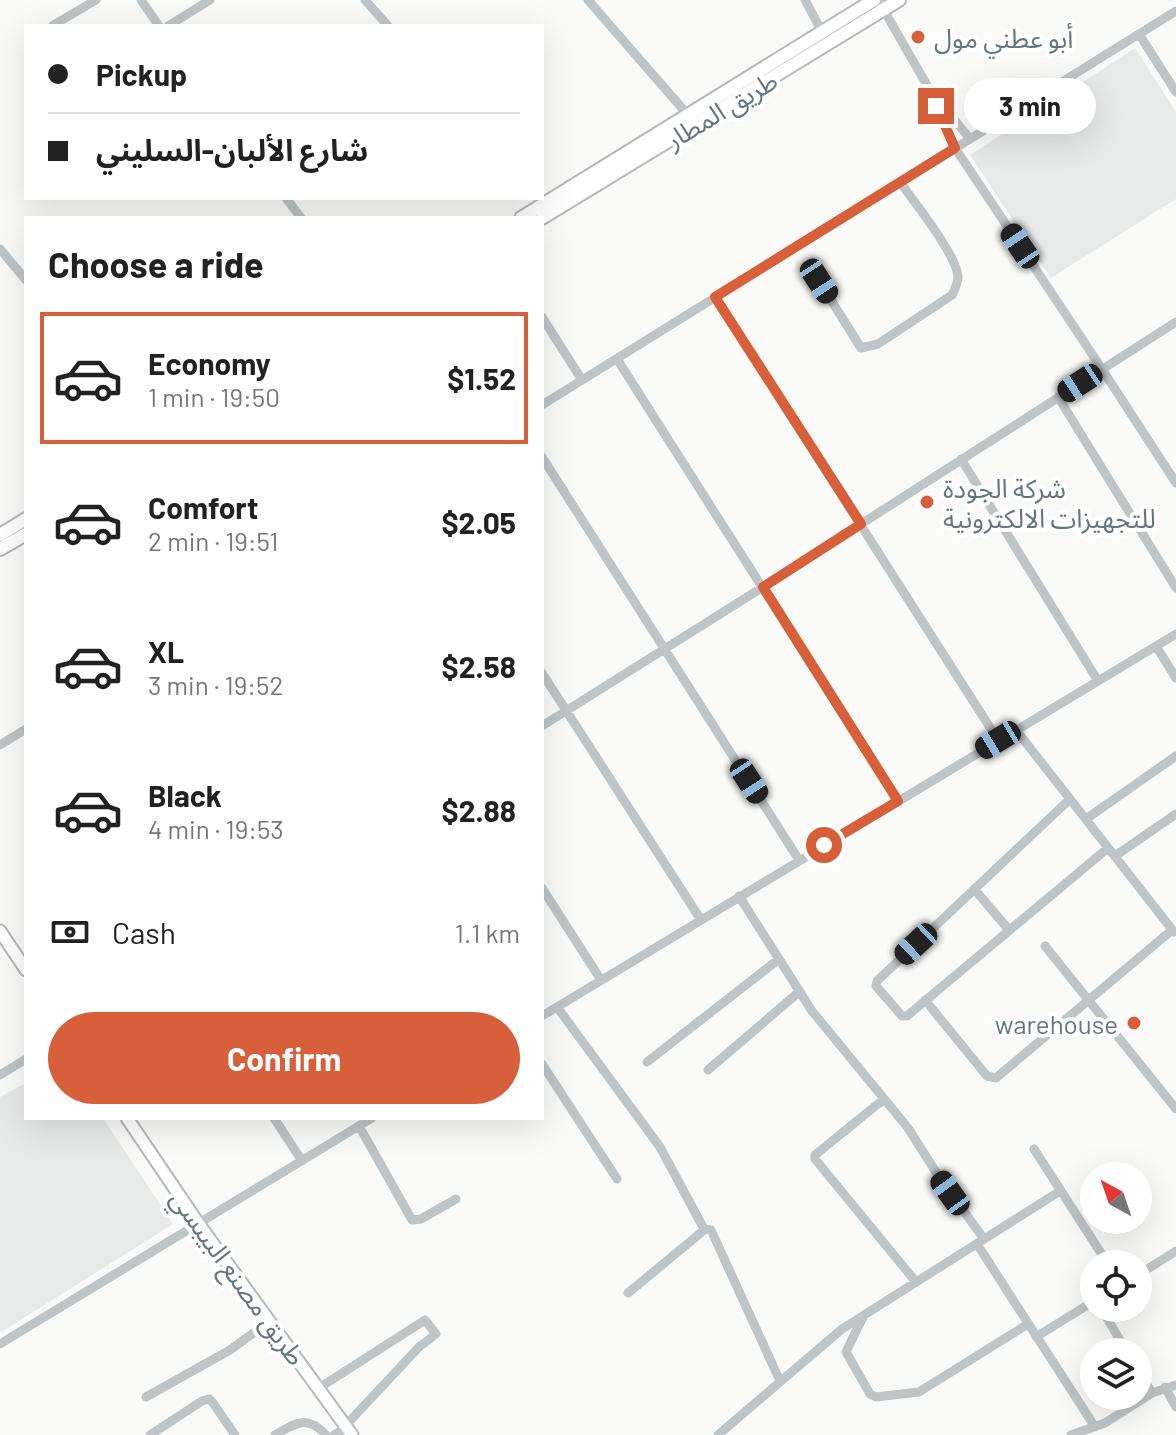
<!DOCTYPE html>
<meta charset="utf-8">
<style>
body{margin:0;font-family:Barlow,"Noto Sans Arabic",sans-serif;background:#f2f2f2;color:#222;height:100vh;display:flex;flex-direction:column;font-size:30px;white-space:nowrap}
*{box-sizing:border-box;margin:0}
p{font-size:26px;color:#767676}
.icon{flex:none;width:44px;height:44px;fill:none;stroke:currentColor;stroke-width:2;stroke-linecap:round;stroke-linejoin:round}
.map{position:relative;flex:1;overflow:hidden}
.sheet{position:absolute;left:24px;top:216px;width:520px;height:904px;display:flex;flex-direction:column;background:#fff;border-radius:0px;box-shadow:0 8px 32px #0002}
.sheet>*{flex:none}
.hud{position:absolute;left:24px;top:24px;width:520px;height:176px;border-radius:0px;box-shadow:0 8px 32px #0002;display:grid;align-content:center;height:176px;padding:0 24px;background:#fff}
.needle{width:52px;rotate:320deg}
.tools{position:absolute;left:1080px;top:1162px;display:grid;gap:16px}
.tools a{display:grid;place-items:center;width:72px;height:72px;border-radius:50%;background:#fff;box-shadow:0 8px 32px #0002;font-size:40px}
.end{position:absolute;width:36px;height:36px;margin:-18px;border:10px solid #d7603a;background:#fff;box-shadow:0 0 0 4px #fff}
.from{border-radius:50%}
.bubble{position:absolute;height:56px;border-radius:28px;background:#fff;box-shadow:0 8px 32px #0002;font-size:26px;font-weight:700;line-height:56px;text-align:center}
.car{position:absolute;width:24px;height:48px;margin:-24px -12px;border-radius:10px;box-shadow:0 0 6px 2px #0007;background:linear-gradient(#222 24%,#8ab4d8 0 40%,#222 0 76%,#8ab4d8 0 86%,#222 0)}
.hud b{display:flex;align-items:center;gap:28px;height:76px;font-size:30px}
.hud b+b{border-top:2px solid #e0e0e0}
.hud i{width:20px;height:20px;background:#222}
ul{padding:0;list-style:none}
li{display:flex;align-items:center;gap:24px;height:132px;margin:0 16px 12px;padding:0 8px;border:4px solid transparent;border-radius:0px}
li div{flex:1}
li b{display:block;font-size:30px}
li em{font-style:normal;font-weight:700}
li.on{border-color:#d7603a}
li>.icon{width:72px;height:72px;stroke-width:1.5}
h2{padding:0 24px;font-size:36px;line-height:96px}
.pay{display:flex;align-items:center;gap:20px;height:88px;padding:0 24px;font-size:30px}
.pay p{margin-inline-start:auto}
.cta{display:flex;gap:16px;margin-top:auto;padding:16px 24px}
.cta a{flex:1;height:92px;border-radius:48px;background:#d7603a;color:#fff;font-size:32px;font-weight:700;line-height:92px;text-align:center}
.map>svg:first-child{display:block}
.built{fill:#e8e9e9}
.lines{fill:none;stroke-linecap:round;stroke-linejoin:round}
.major-casing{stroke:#b5babe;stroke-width:15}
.highway-casing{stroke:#b5b9bc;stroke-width:16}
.minor{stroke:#bfc4c7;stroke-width:9}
.major{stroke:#fff;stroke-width:11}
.highway{stroke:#fff;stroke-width:12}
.route{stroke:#d7603a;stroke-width:10}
.poi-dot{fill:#d7603a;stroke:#fff;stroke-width:3}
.labels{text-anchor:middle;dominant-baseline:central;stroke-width:8;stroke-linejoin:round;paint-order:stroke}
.poi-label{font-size:26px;fill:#667581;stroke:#fff;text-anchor:start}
.street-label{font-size:26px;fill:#667581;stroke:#fff}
</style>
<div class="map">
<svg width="1176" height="1435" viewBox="0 0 1176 1435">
<rect width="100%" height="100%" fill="#fafaf8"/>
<path class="built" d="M1135,48l41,64v87l-125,79 -81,-123z
M26,1083v35h77l70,106 -173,109v-236z"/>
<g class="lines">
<g class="major-casing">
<path id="major" d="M0,931l26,39
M127,1118l71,105 154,212"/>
</g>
<g class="highway-casing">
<path id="highway" d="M521,218l353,-218
M542,218l357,-218
M0,535l26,-16
M0,549l26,-15"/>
</g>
<path class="minor" d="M141,0l18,26
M365,0l23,26
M588,0l100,115
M805,0l17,32
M878,0l50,87 27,61 147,221 74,114
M52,26l44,-26
M168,26l42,-26
M1139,34l37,58
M933,93l37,46
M286,198l15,20
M0,249l26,31
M806,266l13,15 42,67 17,-4 74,-49c3,-6 6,-12 6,-18 -1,-22 -44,-75 -58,-95
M715,297l283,443
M542,317l40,63
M617,359l281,442
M1058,397l118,191
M542,405l634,-394
M542,457l257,403
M961,459l137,222
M1156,646l20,32
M542,673l159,247
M542,726l221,-139 413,-265
M1016,730l158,202
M0,745l26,-16
M1070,799l-193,182 -1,5 26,30h5l201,-168
M1086,819l90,-63
M1115,856l61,-42
M542,888l59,92
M975,890l34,40
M739,896l73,115 96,117 31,49 45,62
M1045,946l131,163
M925,1000l62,76 9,2 176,-148
M557,1007l103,140 44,82 -1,2 -75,62
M542,1016l634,-382
M647,1062l132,-103
M542,1064l75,115
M708,1070l91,-78
M0,1075l26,-16
M884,1099l-69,56v4l101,123
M274,1118l28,43
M359,1126l53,94 9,-1 35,-20
M1034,1149l74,115
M704,1229l7,1 69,151
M977,1244l118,183
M1138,1275l38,-24
M1101,1308l26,44
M863,1317l-17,35 24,42 6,3 43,-5 109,-68
M1036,1337l58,-36
M0,1344l372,-226
M1138,1370l14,23
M1165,1387l11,20
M319,1388l106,-68 11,14 -17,13 -73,78
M146,1397l84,-47 40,-29
M150,1435l52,-34 7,-2 4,4 22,32
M275,1435c21,-12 32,-21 51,0
M334,1435l13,-8
M718,1435l124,-106 218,-138
M1071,1435l34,-12 47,-30 24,-8"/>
<use href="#major" class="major"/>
<use href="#highway" class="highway"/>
</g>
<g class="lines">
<path class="route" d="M824,845l74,-44 -135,-214 98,-63 -146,-227 240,-149 -19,-42"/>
</g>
<g class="poi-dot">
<circle cx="918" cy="37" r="8"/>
<circle cx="927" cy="502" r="8"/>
<circle cx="1134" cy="1023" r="8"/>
</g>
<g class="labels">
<g class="poi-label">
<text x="934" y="37">أبو عطني مول</text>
<text x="943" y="487">شركة الجودة<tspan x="943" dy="30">للتجهيزات الالكترونية</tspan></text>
<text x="1118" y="1023" text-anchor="end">warehouse</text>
</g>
<g class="street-label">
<text transform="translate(721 109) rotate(-31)">طريق المطار</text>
<text transform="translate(239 1277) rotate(54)">طريق مصنع البيبسي</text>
</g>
</g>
</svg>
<div class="tools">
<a><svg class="needle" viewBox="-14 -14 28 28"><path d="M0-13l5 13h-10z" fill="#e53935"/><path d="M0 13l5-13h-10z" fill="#767676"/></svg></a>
<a><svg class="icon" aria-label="locate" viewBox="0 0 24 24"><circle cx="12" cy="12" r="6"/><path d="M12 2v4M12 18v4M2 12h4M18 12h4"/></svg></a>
<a><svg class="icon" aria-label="layers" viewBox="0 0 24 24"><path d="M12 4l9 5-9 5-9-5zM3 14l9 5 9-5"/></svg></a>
</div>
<i class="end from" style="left:824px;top:845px"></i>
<i class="end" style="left:936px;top:106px"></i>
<div class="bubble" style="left:964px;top:78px;width:132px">3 min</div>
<i class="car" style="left:1020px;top:246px;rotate:326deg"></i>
<i class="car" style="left:819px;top:281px;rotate:147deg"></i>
<i class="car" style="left:1080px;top:383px;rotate:237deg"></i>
<i class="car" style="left:998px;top:740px;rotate:239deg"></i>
<i class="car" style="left:749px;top:781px;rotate:147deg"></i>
<i class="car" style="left:916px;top:944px;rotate:227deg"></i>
<i class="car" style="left:950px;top:1193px;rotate:324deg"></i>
<div class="hud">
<b><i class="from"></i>Pickup</b>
<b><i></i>شارع الألبان-السليني</b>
</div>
<section class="sheet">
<h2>Choose a ride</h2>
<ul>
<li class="on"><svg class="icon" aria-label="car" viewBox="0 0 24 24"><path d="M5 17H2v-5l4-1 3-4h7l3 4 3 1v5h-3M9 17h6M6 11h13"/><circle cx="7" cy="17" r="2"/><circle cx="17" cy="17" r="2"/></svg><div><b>Economy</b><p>1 min · 19:50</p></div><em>$1.52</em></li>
<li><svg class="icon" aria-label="car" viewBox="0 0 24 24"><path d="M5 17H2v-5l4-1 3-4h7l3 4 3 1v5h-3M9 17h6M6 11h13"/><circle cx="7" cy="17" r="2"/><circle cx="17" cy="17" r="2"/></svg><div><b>Comfort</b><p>2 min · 19:51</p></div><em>$2.05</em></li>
<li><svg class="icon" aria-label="car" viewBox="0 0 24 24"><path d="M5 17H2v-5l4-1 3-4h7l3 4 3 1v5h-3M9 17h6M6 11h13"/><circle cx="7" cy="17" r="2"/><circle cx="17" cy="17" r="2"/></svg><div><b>XL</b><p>3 min · 19:52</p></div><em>$2.58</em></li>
<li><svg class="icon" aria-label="car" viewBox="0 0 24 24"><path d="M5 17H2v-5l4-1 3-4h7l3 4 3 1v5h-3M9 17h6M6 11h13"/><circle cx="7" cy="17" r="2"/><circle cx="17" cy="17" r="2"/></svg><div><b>Black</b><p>4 min · 19:53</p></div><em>$2.88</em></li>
</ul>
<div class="pay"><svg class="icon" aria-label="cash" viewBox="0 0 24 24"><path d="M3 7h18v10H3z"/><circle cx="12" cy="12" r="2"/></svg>Cash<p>1.1 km</p></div>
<div class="cta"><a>Confirm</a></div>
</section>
</div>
